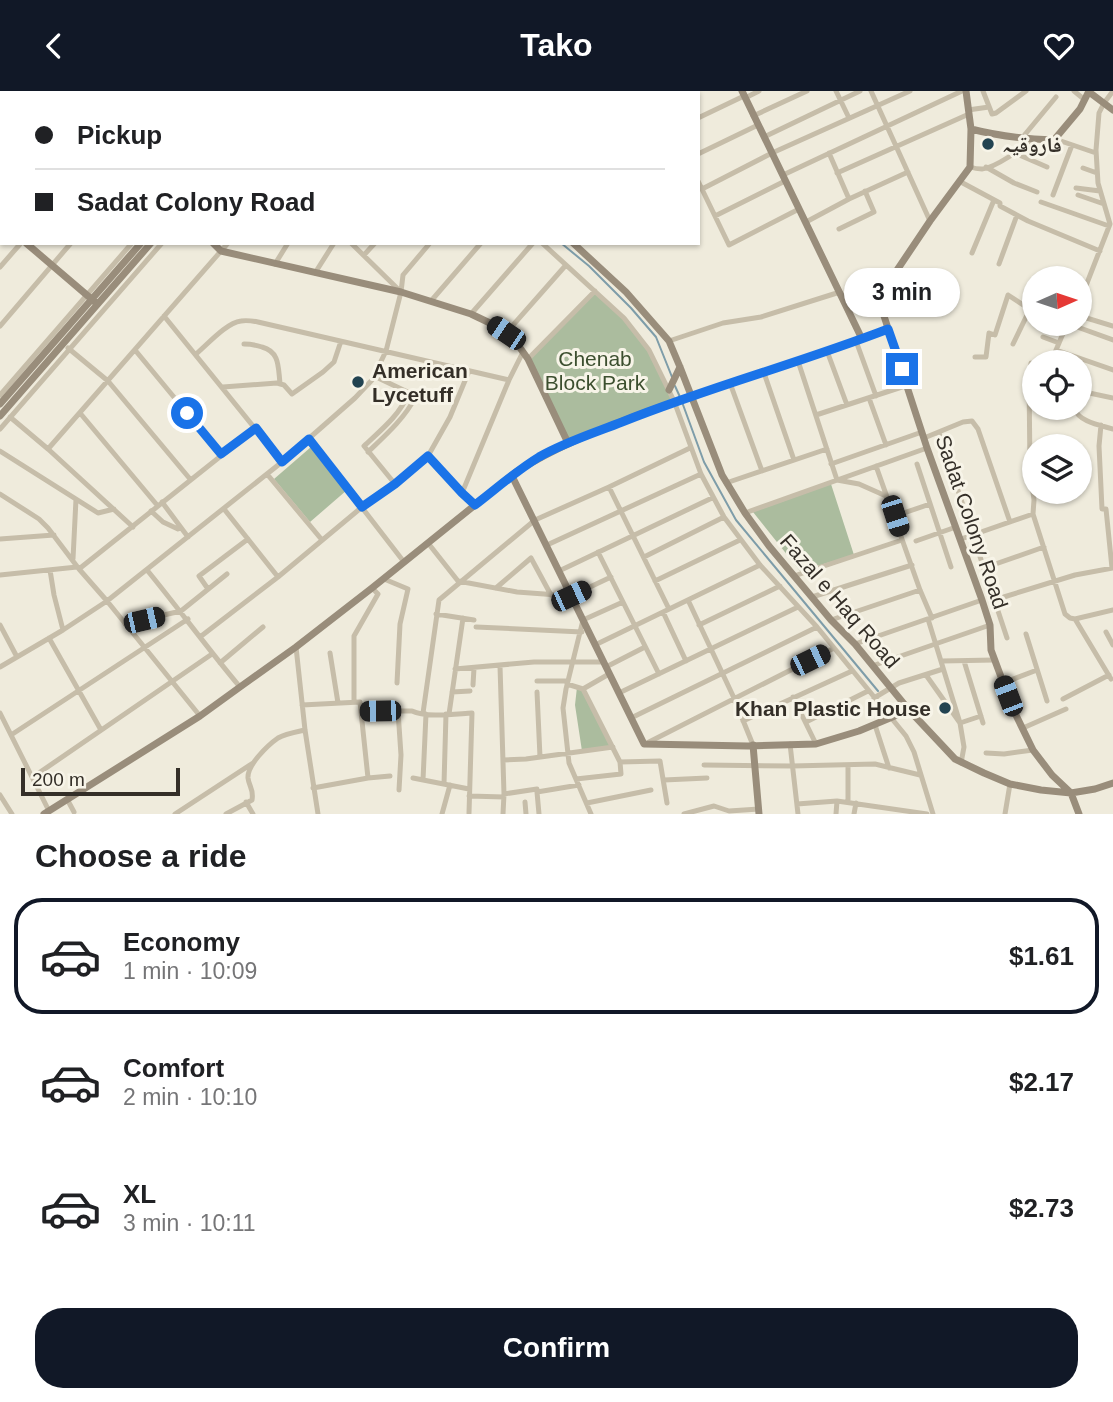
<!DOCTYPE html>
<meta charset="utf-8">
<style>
body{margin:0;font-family:Helvetica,"Noto Naskh Arabic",sans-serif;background:#f6f6f6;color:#202124;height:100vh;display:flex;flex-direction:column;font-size:26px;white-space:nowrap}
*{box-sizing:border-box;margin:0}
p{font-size:23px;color:#757577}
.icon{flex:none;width:38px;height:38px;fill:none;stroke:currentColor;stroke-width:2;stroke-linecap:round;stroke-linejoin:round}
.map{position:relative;height:723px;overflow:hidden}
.panel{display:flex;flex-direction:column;background:#fff;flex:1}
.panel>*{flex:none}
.guide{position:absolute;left:0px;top:0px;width:700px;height:154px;box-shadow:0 2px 5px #0004;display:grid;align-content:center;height:154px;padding:0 35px;background:#fff}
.needle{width:46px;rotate:87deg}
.tools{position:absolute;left:1022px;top:175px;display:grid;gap:14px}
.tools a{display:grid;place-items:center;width:70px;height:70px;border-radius:50%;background:#fff;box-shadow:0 2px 5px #0004;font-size:35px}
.scale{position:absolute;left:21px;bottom:18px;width:159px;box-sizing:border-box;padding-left:7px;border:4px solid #342f28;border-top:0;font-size:19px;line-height:24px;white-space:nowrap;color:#342f28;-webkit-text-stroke:5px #f7f4e8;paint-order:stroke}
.end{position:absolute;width:32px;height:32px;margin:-16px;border:9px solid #1a73e8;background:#fff;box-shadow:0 0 0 4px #fff}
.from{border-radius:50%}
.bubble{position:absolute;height:49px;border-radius:24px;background:#fff;box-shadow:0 2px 5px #0004;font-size:23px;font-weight:800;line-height:49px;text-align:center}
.car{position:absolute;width:21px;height:42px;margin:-21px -10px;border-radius:9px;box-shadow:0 0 5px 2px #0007;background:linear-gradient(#222 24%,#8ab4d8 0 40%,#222 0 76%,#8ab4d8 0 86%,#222 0)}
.guide b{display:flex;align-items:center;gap:24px;height:66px;font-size:26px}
.guide b+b{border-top:2px solid #e0e0e0}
.guide i{width:18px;height:18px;background:#202124}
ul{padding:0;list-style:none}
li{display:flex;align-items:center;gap:21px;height:116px;margin:0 14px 10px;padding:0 21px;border:4px solid transparent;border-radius:28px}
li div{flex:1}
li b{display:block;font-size:26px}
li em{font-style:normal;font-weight:800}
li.on{border-color:#111827}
li>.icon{width:63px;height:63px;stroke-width:1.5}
h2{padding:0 35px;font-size:32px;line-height:84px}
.cta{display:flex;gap:14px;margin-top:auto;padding:14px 35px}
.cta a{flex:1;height:80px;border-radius:28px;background:#111827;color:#fff;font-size:28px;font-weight:800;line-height:80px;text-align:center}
header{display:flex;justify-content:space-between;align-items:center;height:91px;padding:0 35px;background:#111827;color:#fff;font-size:32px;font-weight:800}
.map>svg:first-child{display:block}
.green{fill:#abbc9e}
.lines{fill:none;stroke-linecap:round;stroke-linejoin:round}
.stream{stroke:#7e9da9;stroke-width:2}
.street{stroke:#c6bda9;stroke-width:5}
.secondary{stroke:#998d7b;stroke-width:7}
.route{stroke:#1a73e8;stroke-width:9}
.poi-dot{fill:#224351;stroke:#f7f4e8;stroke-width:2.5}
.labels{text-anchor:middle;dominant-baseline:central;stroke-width:6;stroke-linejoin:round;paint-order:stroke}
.poi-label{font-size:21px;font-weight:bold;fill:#342f28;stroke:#f7f4e8;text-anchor:start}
.park-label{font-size:21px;fill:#3c4f2f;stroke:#f7f4e8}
.street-label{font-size:21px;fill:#342f28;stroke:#f7f4e8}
</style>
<header><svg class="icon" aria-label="back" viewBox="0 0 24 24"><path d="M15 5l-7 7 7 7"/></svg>Tako<svg class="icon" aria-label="heart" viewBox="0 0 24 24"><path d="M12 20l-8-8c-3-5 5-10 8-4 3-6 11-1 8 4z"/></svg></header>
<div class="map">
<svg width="1113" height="723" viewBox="0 0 1113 723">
<rect width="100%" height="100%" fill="#efebdc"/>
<path class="green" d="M595,200l29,27 25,32 25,51 -106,42 -40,-84z
M311,356l36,43 -37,32 -36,-43z
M831,393l23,71 -54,16 -47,-59z
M577,596l6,2 30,59 -31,3 -7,-46z"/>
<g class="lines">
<path class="stream" d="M382,0l2,2
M561,152l28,23 42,42 25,29 16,40
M675,295l5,11
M682,311l22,60 32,58 142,171"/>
<path class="street" d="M35,0l2,2
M90,0l2,2
M151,0l2,2
M298,0l1,2
M373,0l2,2
M429,0l1,2
M587,0l1,2
M836,0l13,27
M871,0l59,130
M983,0l9,23 4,-1 30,-22
M1074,0l11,9
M12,2l1,-2
M112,2l1,-2
M205,2l1,-2
M266,2l1,-2
M419,2l3,-2
M466,2l3,-2
M485,2l4,-2
M551,2l4,-2
M603,2l4,-2
M669,2l3,-2
M745,7l14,-7
M0,14l2,-2
M0,19l2,2
M968,19l21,-3
M753,25l54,-25
M698,27l46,-22
M764,46l96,-46
M1022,47l34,-41
M1055,48l41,14
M829,62l20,46
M1015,62l32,14
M698,63l60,-29
M0,74l2,2
M970,76c3,1 8,2 12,2 13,-1 41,-21 51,-30
M986,76l28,16 23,9
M1083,77l14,5
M837,82l132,-59
M783,84l179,-84
M698,90l31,64 70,-36
M959,90l41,22v3l28,15 72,30
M1076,97l24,3
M702,98l70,-36 138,-62
M1053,104l19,-50
M1078,104l26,9
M1041,111l68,24
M0,123l2,-1
M715,125l70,-35
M806,131l43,-23 59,-27
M839,138l35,-17 -9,-21
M351,152l50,49
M542,152l82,75 25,32 25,51 27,73 23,43 36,48 57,62 89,109 8,16 19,62
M972,162l22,-53
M364,164l11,-12
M275,173l13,-21
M999,173l18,-49
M0,176l21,-24
M315,182l19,-30
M431,210l50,-58
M1080,210l30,-77 -12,-41 -2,-33 3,-37 5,-10 9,-12
M471,223l62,-71
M164,225l118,146
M1080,225l33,10
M1052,233l12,8
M1069,233l44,16
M0,235l71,-83
M506,242l60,-68
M1043,246l16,6
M669,250l54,-18 38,-6 79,-25
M856,250l20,55
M244,253c7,0 12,1 18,3 18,5 16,20 18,36
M1013,253l17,-35
M68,257l40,33 82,98
M135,259l86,104
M1056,259l57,20
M827,260l20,54
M196,263c12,-10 30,-31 45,-33 6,-1 12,0 17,1l251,58
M975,266h11l3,-24 6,2 13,-40 26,17
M528,268l67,-68
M798,270l39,119 22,4 27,12
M1051,271l16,-38
M1034,272h-3l-2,15 1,92 4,30 -1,14 32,100 5,4 5,1 36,60
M764,282l30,87
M730,292l32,88
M223,296l54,-4 7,2 8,9 31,-22 11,-10 7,-21
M1080,300l33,7
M0,304l132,-152
M869,307l17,47
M1074,317c5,14 25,17 39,21
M80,322l77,92
M816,324l92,-30
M10,326l38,32 85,78
M1101,334l-2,21 3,63h4l6,59
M0,338l162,-186
M939,342l68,205
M924,347l39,-16 9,-1 6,8 32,93
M309,348l95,123
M48,358l180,-206
M0,360l98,62 16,-4
M368,361c18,-17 37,-34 48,-56l-42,-20
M428,365l34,37 13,12
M831,373l91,-32
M917,373l34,103
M876,375l44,124 12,28
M267,383l55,66
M726,392l101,-34
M395,393l-31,-38c17,-16 35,-30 45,-53
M609,396l60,122
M462,402l47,-113 14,-28
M0,403l39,25 9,9 31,41 28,32 93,115
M162,411l26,35
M224,418l54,68
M151,420l12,11 15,7 3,-1
M745,422l182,-65
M895,425l35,-12
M0,448l54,-4
M961,448l72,-25
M916,450l40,-14
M428,452l30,38 59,11 54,4 40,-19
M547,454l154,-71
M598,461l61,122
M644,466l80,-40
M73,468l3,-60
M984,477l60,-21
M79,478l177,-141
M50,479l4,25 9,35
M147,479c32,39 61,79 93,117
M559,480l153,-73
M0,484l77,-8
M794,485l108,-36
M384,488l24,10 -8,35 -3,59
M655,490l85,-41
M496,497l35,-30 20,37
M208,498l-9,-13 49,-37
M812,506l100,-32
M688,509l46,98 19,47
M994,509l81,-25 38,-7
M663,521l23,49
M436,523l38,6
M928,528l32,104 4,24 -3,16
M1075,528l38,-9
M831,529l89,-30
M125,533l56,-13 46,-37
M0,534l17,32
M699,534l81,-39
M476,536l106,5
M1106,541l7,13
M1026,543l21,67
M200,546l78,-60 84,-70 33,-23 33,-28 22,-39 19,-46
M49,547l52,92
M855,553l127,-44
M595,554l165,-80
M296,556l9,83 13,84
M330,562l8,50
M942,570l52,-1
M964,570l19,62
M220,572l43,-36
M500,575l4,128 -1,20
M872,575l118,-41
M0,576l63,-37 44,-29 175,-139 73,-64 17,-18 14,-29 15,-59 2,-17 27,-32
M606,576l39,-20
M455,578l79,-7h70
M926,584l34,48 21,-7
M537,590h31
M1003,592l34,-13
M567,593l16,5 37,73 40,-1 7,42
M473,594l1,-17
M583,598l26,-15
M452,601l18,-1
M537,601l3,65
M619,602l179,-86
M793,606l23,47
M874,607l25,-15 44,-14
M1063,608l46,-24
M354,611v-66l24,-42 -6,-6
M302,614l58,-3 8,76
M361,620h51c14,7 43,3 60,2l-3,100
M398,620l3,44 -2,35
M0,622l49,98
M423,622l16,-113 96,-80 74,-33 81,-39
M449,623l14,-96
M631,627l186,-91
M743,630l109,-50
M806,631l62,-31
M875,634l14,43
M1023,637l43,-19
M11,644l177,-116
M649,651l185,-94
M790,653l8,70
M986,662l18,1 29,-4
M503,669l23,-1 87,-12
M704,674l88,1 83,-2 45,11
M848,674v37
M33,686l179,-123
M413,687l56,11
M576,688l45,-5 -1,-12
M423,689l3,-66
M664,689l43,-2
M444,693l2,-70
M313,697l55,-10 22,-2
M504,703l33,-5v3
M0,704l12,19
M469,705l35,1
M67,708l7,13
M246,711l7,12
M525,711l1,12
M587,712l64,-13
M797,713l40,-3 90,13
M175,723l78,-51
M226,723l26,-14c2,-11 -3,-13 -4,-22 -1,-13 20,-33 30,-40 7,-4 18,-6 27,-8
M442,723l8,-29
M539,723l-2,-22 42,-7
M591,723l-22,-51 -6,-55 3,-19 17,-69 40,-18
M684,723l30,-8 15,5 30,-2
M836,723l1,-13
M854,723l2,-11
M1005,723l5,-30"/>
<path class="secondary" d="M405,0l2,2
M742,0l120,248
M966,0l5,38 -1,38 -40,54 -47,70 1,25 43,132 55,152 8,25 1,25 22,59 20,41 19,25 19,18 8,21
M1089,1l24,18
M276,2l2,-2
M288,2l1,-2
M971,38c27,7 55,10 83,11l26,-31 9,-18
M0,129l2,2
M26,152l69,59
M213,152l8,8 180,41 70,22 21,10 14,9 12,12 10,14 40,84
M573,152l53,49 43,49 11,26 42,108 23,38 24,33 62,74 24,24 54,66 46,49 29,14 26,11 31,6 30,3 24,-4 18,-6
M669,299l11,-23
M0,313l141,-161
M0,325l151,-173
M512,385l132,268 104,2 68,-2 43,-13 50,-21
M753,654l6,69
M44,723l156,-98 40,-29 56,-40 76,-59 144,-116c38,-24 76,-39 117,-55 84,-32 171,-55 255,-88"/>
</g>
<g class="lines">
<path class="route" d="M187,322l34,41 35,-26 26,34 27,-23 53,68 33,-23 33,-28 34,37 13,12c21,-16 41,-34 64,-48 26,-15 55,-24 83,-35 87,-35 178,-59 266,-93l14,40"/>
</g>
<g class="poi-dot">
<circle cx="988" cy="53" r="7"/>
<circle cx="358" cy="291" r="7"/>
<circle cx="945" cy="617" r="7"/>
</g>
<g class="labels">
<g class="poi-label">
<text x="1002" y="53">فاروقیہ</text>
<text x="372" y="279">American<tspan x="372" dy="24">Lycetuff</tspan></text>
<text x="931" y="617" text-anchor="end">Khan Plastic House</text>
</g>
<g class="park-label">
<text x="595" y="267">Chenab<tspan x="595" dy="24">Block Park</tspan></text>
</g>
<g class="street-label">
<text transform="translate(972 431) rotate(71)">Sadat Colony Road</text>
<text transform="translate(840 510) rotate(49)">Fazal e Haq Road</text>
</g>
</g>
</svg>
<div class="tools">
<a><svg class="needle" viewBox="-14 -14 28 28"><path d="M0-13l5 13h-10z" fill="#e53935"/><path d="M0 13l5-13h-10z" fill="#757577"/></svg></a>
<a><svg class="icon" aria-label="locate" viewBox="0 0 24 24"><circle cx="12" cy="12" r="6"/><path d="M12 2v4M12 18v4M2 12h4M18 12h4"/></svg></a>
<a><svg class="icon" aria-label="layers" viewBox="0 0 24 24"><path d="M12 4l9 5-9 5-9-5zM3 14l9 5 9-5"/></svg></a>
</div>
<div class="scale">200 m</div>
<i class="end from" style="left:187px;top:322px"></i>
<i class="end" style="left:902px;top:278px"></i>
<div class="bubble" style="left:844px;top:177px;width:116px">3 min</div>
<i class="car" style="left:506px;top:242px;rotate:304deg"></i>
<i class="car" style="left:895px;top:425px;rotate:162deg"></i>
<i class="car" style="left:571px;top:505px;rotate:65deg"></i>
<i class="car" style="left:144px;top:529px;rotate:77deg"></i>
<i class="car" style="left:810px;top:569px;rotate:64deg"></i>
<i class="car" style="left:1008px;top:605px;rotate:339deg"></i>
<i class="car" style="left:380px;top:620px;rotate:269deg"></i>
<div class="guide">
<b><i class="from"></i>Pickup</b>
<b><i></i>Sadat Colony Road</b>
</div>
</div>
<section class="panel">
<h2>Choose a ride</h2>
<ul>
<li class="on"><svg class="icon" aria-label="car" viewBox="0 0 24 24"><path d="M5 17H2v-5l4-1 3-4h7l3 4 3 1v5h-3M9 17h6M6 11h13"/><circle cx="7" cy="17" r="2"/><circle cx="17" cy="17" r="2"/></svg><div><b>Economy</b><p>1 min · 10:09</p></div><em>$1.61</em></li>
<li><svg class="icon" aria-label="car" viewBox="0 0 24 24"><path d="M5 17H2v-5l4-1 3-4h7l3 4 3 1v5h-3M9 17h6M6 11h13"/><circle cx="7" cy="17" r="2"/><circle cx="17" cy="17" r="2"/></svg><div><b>Comfort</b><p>2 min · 10:10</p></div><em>$2.17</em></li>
<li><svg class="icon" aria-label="car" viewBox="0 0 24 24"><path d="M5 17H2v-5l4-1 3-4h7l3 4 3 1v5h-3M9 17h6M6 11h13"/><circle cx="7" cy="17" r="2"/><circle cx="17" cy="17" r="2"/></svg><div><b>XL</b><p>3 min · 10:11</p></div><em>$2.73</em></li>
</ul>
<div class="cta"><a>Confirm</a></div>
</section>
